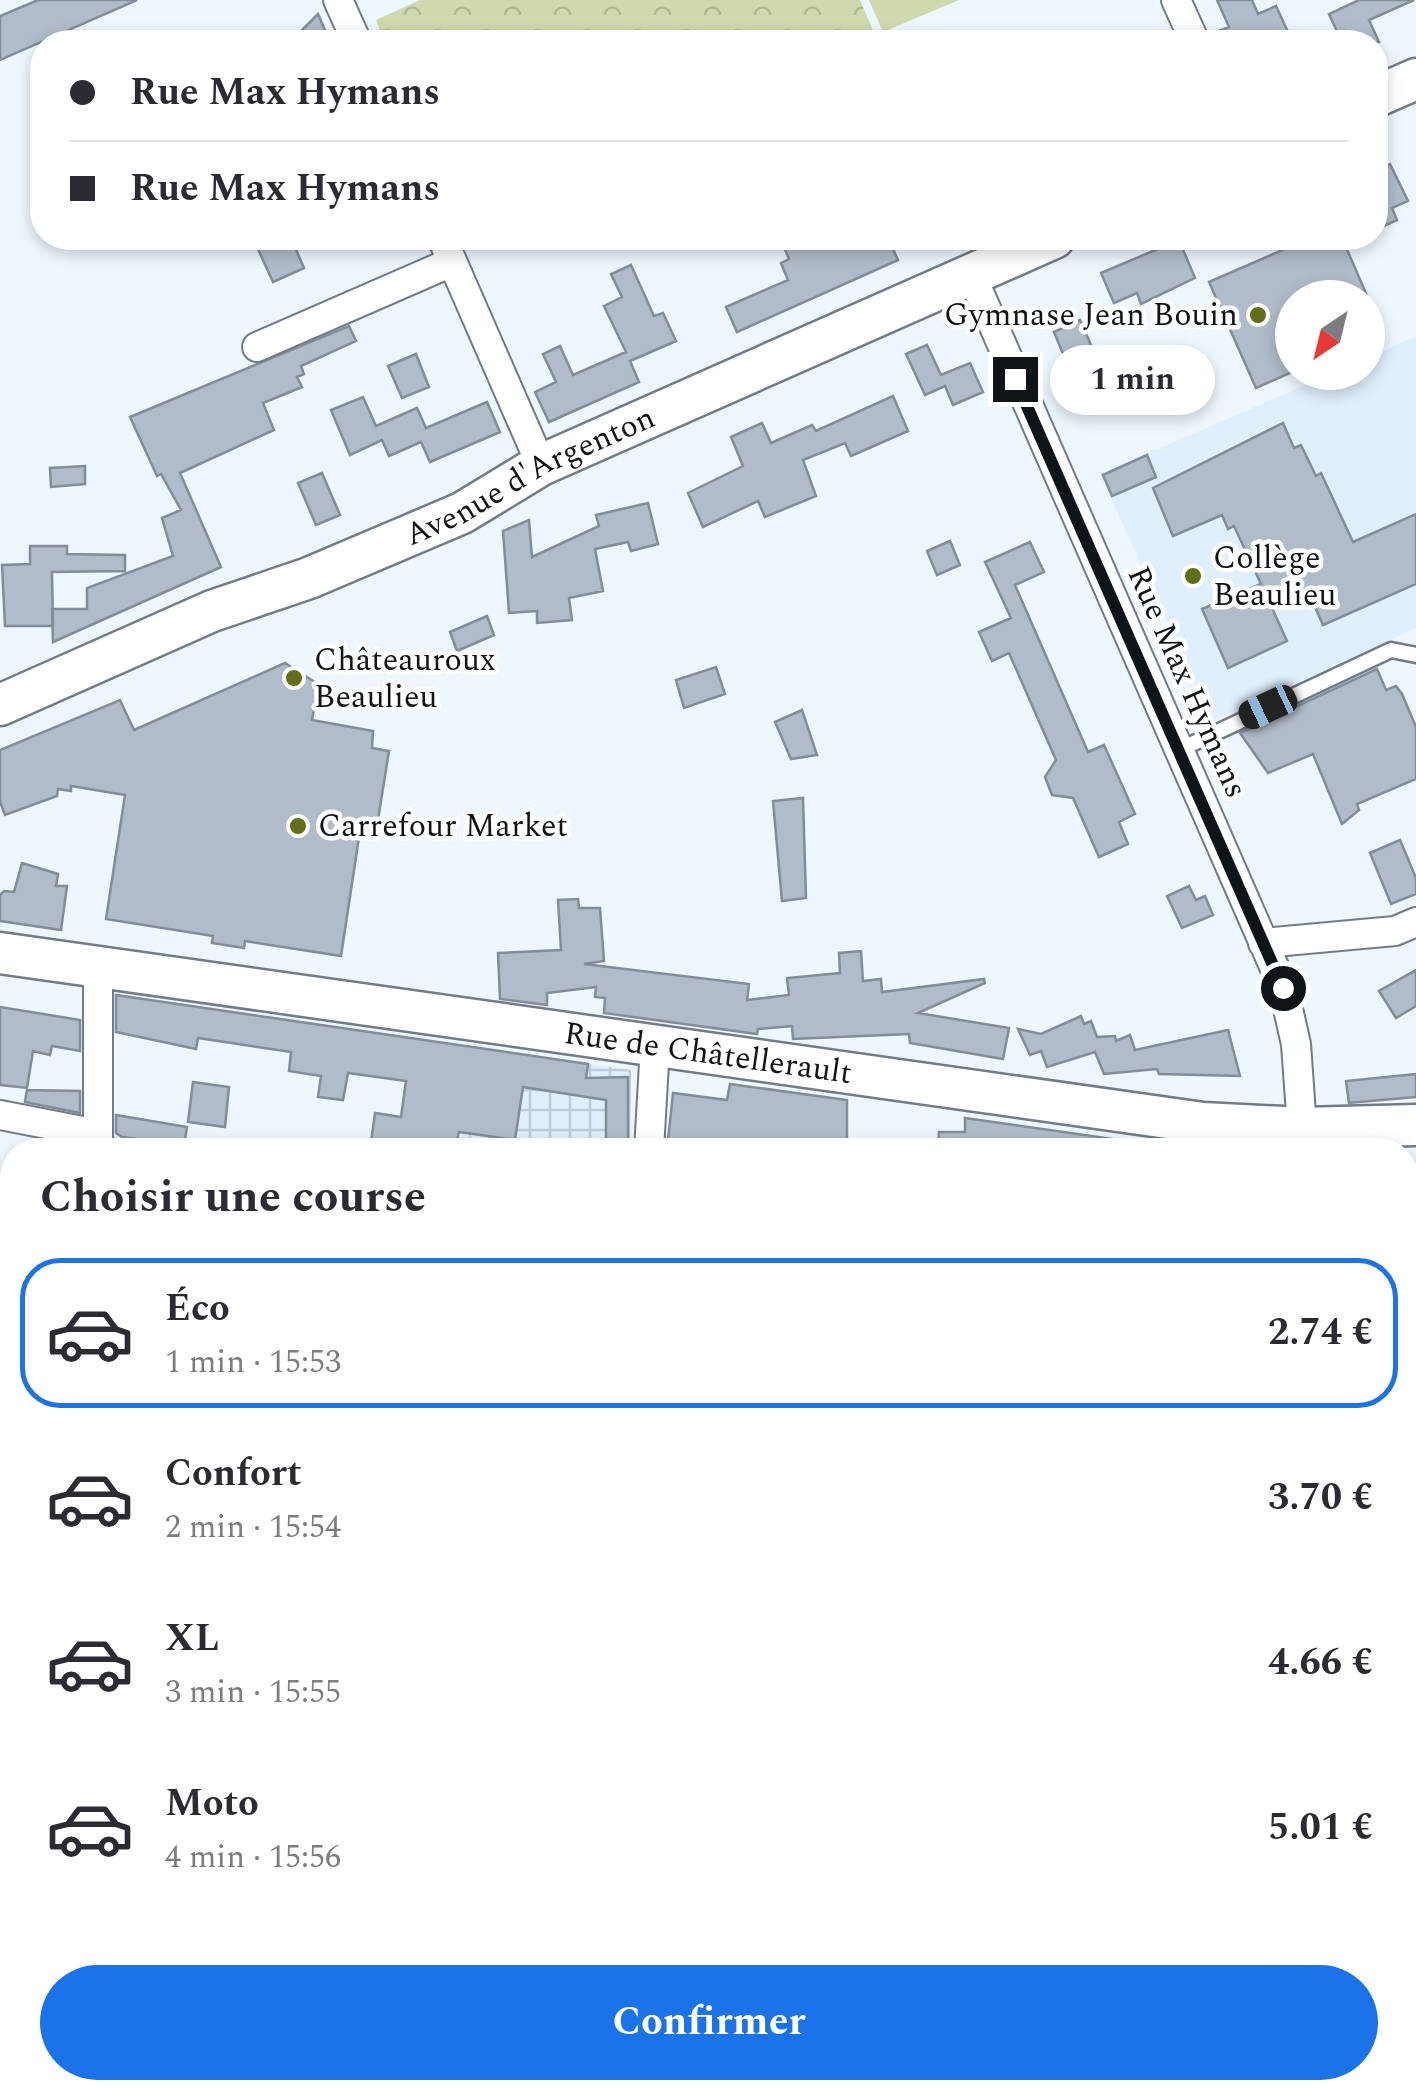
<!DOCTYPE html>
<html lang="fr">
<meta charset="utf-8">
<style>
body{margin:0;font-family:Spectral,serif;background:#f7f7f7;color:#2b2b33;height:100vh;display:flex;flex-direction:column;font-size:38px;white-space:nowrap}
*{box-sizing:border-box;margin:0}
p{font-size:32px;color:#7c7c81}
.icon{flex:none;width:55px;height:55px;fill:none;stroke:currentColor;stroke-width:2;stroke-linecap:round;stroke-linejoin:round}
.map{position:relative;flex:1;overflow:hidden}
.panel{position:absolute;left:0px;top:1138px;width:1418px;height:962px;display:flex;flex-direction:column;background:#fff;border-radius:40px 40px 0 0;box-shadow:0 5px 15px #0003}
.panel>*{flex:none}
.guide{position:absolute;left:30px;top:30px;width:1358px;height:220px;border-radius:40px;box-shadow:0 5px 15px #0003;display:grid;align-content:center;height:220px;padding:0 40px;background:#fff}
.needle{width:65px;rotate:215deg}
.controls{position:absolute;left:1275px;top:280px;display:grid;gap:20px}
.controls a{display:grid;place-items:center;width:110px;height:110px;border-radius:50%;background:#fff;box-shadow:0 5px 15px #0003;font-size:50px}
.end{position:absolute;width:45px;height:45px;margin:-22px;border:12px solid #0f1418;background:#fff;box-shadow:0 0 0 5px #fff}
.from{border-radius:50%}
.bubble{position:absolute;height:70px;border-radius:35px;background:#fff;box-shadow:0 5px 15px #0003;font-size:32px;font-weight:700;line-height:70px;text-align:center}
.car{position:absolute;width:30px;height:60px;margin:-30px -15px;border-radius:12px;box-shadow:0 0 8px 2px #0007;background:linear-gradient(#222 24%,#8ab4d8 0 40%,#222 0 76%,#8ab4d8 0 86%,#222 0)}
.guide b{display:flex;align-items:center;gap:35px;height:95px;font-size:38px}
.guide b+b{border-top:2px solid #e1e1e2}
.guide i{width:25px;height:25px;background:#2b2b33}
ul{padding:0;list-style:none}
li{display:flex;align-items:center;gap:30px;height:150px;margin:0 20px 15px;padding:0 20px;border:5px solid transparent;border-radius:40px}
li div{flex:1}
li b{display:block;font-size:38px}
li em{font-style:normal;font-weight:700}
li.selected{border-color:#1a73e8}
li>.icon{width:90px;height:90px;stroke-width:1.5}
h2{padding:0 40px;font-size:45px;line-height:120px}
.action{display:flex;gap:20px;margin-top:auto;padding:20px 40px}
.action a{flex:1;height:115px;border-radius:60px;background:#1a73e8;color:#fff;font-size:40px;font-weight:700;line-height:115px;text-align:center}
.map>svg:first-child{display:block}
.built{fill:#e0effe}
.industrial{fill:url(#industrial-grid)}
.forest{fill:url(#forest-crowns)}
.pitch{fill:#d0d9ad}
.building{fill:#b0bcc9;stroke:#818d99;stroke-width:2.5}
.lines{fill:none;stroke-linecap:round;stroke-linejoin:round}
.service-casing{stroke:#707c88;stroke-width:19}
.minor-casing{stroke:#707c88;stroke-width:32}
.secondary-casing{stroke:#707c88;stroke-width:45}
.service{stroke:#fff;stroke-width:14}
.minor{stroke:#fff;stroke-width:28}
.secondary{stroke:#fff;stroke-width:40}
.route{stroke:#0f1418;stroke-width:12}
.poi-dot{fill:#636f18;stroke:#fff;stroke-width:4}
.labels{text-anchor:middle;dominant-baseline:central;stroke-width:9;stroke-linejoin:round;paint-order:stroke}
.poi-label{font-size:32px;fill:#0f1418;stroke:#fff;text-anchor:start}
.street-label{font-size:32px;fill:#0f1418;stroke:#fff}
</style>
<div class="map">
<svg width="1416" height="2099" viewBox="0 0 1416 2099">
<defs>
<pattern id="industrial-grid" width="8" height="8" patternUnits="userSpaceOnUse" patternTransform="scale(2.5)"><rect width="8" height="8" fill="#e0effe"/><path d="M0 4h8M4 0v8" fill="none" stroke="#bfccd9"/></pattern>
<pattern id="forest-crowns" width="20" height="18" patternUnits="userSpaceOnUse" patternTransform="scale(2.5)"><rect width="20" height="18" fill="#d0d9ad"/><path d="M2 6a3 3 0 1 1 6 0M12 15a3 3 0 1 1 6 0" fill="none" stroke="#b1b994"/></pattern>
</defs>
<rect width="100%" height="100%" fill="#eef6fe"/>
<path class="built" d="M1416,336v292l-204,93 -112,-247 233,-101 35,-1v-14z"/>
<path class="industrial" d="M412,1039l219,31 -1,80h-234z
M0,1468l12,2v260l-12,-3z"/>
<path class="forest" d="M420,0h440l18,42h-494l-8,-22z"/>
<path class="pitch" d="M869,0h90l-76,32z"/>
<path class="building" d="M38,0h99l-137,60v-44z
M1217,0h35l6,14 18,-8 13,28 -20,8h-57l-1,-8 18,-7z
M1359,0h55l-45,20 10,22h-37l-13,-28z
M318,14l12,28h-40z
M1390,164l18,37 -16,7 5,12 -22,10v-60z
M253,238h38l13,30 -31,14z
M780,238h108l10,22 -161,72 -11,-25 62,-27 -7,-17 8,-4z
M1310,238h32l26,60h-76v74l-36,16 -47,-106z
M1179,240l16,38 -54,26 -4,-11 -23,10 -13,-30z
M631,265l23,51 9,-3 13,28 -46,20 9,21 -90,40 -14,-30 21,-10 -13,-28 17,-8 13,29 53,-23 -22,-46 18,-9 -11,-23z
M1080,320l15,34 -27,12 -14,-34z
M349,326l7,15 -55,25 3,8 -7,3 5,10 -39,16 11,27 -94,43 41,94 -168,75 -1,-33h35v-21l86,-32 -11,-38 19,-8 -20,-36 -4,2 -27,-59z
M927,345l14,30 29,-12 13,29 -30,13 -8,-19 -20,9 -19,-41z
M416,354l13,33 -27,11 -14,-32z
M893,396l15,35 -57,25 -6,-13 -42,17 13,36 -51,21 -7,-16 -55,26 -15,-34 55,-27 -12,-29 31,-14 9,20 41,-18 4,6z
M363,397l13,29 41,-18 9,20 61,-26 13,30 -70,30 -9,-20 -32,14 -7,-16 -32,15 -19,-45z
M1283,423l11,25 7,-3 15,31 5,-3 32,69 63,-28v70l-93,41 -16,-36 -36,17 16,35 -59,27 -26,-59 59,-25 -27,-58 -6,3 -6,-14 -49,21 -20,-48z
M1147,455l9,22 -44,19 -9,-21z
M85,466v18l-34,3 -1,-19z
M322,473l18,42 -24,10 -18,-42z
M648,503l10,41 -27,7 -3,-9 -33,7 8,42 -34,7 3,22 -35,3v-12l-28,2 -6,-82 26,-11 3,37 67,-31 -3,-11z
M950,541l10,24 -23,10 -10,-24z
M1030,542l14,30 -29,13 73,167 16,-7 31,69 -16,8 9,22 -29,13 -26,-59 -21,-3 -7,-18 11,-17 -47,-107 -17,8 -13,-29 32,-14 -26,-56z
M30,546h37v8l58,1v16l-73,1 1,54h-48l-3,-61 28,-1z
M487,616l7,19 -37,16 -7,-19z
M285,663l33,21 -6,36 61,11 -1,17 17,3 -12,75 -16,-2 -20,132 -96,-15 -1,7 -32,-5 1,-7 -107,-17 19,-124 -54,-9v5l-13,-2 -1,7 -52,19 -5,-13v-52l120,-50 14,30z
M716,667l9,27 -41,14 -8,-28z
M1377,669l9,21 10,-4 6,8 14,33v52l-59,25 2,6 -17,14 -29,-70 -45,19 -28,-40z
M802,710l15,45 -26,4 -16,-37z
M803,798l3,100 -24,3 -9,-100z
M1400,840l16,38v16l-25,10 -21,-51z
M22,863l36,11 -2,12h11l-6,44 -61,-9v-26l4,-4 10,1z
M1189,886l7,14 9,-4 8,19 -31,13 -15,-32z
M578,899l1,9h21l4,53 -20,3 165,20 -2,16 42,-5 -2,-17 53,-5 -1,-20 22,-2 2,30 18,-2 1,13 102,-13 1,4 -67,30 91,15 -6,31 -93,-16 -1,-9 -116,5 -1,-13 -34,3 -1,5 -153,-21 1,-15 -10,-1 1,-10 -49,6v12l-47,-6 -2,-46 63,-3 -3,-50z
M1416,970v36l-20,12 -17,-27z
M116,995l472,69 -2,14 42,-1v65l-22,-1v-41l-83,-13 -8,53 -56,-8 -4,16 -39,-6 -1,8h-45l5,-37 26,4 5,-36 -58,-8 -5,27 -25,-3 3,-21 -32,-5 2,-19 -93,-14 -2,11 -80,-17z
M0,1007l80,13v31l-28,-5 -2,9 -17,-4 -6,37 -27,-3z
M1081,1016l3,8 7,-3 6,16 18,-1 1,5 14,-6 5,15 93,-20 12,46 -81,-2 -2,-5 -53,5 -9,-22 -48,15 -6,-16 -11,4 -12,-26 23,5z
M1416,1074v23l-67,6 -3,-22z
M193,1082l36,5 -4,40 -37,-5z
M730,1084l117,16v50h-180l6,-57 54,7z
M27,1090l53,1v22l-55,-11z
M116,1115l71,12 -3,19 -62,-9 -6,-4z
M965,1118l148,21 -1,11 -174,-1 1,-17h26z"/>
<g class="lines">
<g class="service-casing">
<path id="service" d="M1179,750l212,-100 25,5
M0,1501l12,4
M0,1564l12,2"/>
</g>
<g class="minor-casing">
<path id="minor" d="M338,0l19,42
M1176,0l19,42
M442,238l99,227
M971,274l312,713 13,57 6,84
M257,347l195,-85
M1263,943l132,-12 21,-9
M0,1115l98,19
M98,1150v-183
M649,1150l6,-104
M1405,1297h11
M0,1454l12,2
M1405,1860h11
M110,2088v11
M663,2088v11
M1206,2088v11"/>
</g>
<g class="secondary-casing">
<g id="secondary">
<path d="M1375,97l41,-18"/>
<path id="s1" d="M0,705l212,-94 97,-33 153,-65 79,-48 513,-227"/>
<path id="s2" d="M0,953l1203,170 99,5 114,-3"/>
</g>
</g>
<use href="#service" class="service"/>
<use href="#minor" class="minor"/>
<use href="#secondary" class="secondary"/>
</g>
<g class="lines">
<path class="route" d="M1015,379l268,609"/>
</g>
<g class="poi-dot">
<circle cx="1258" cy="315" r="10"/>
<circle cx="1193" cy="576" r="10"/>
<circle cx="294" cy="678" r="10"/>
<circle cx="298" cy="826" r="10"/>
</g>
<g class="labels">
<g class="poi-label">
<text x="1238" y="315" text-anchor="end">Gymnase Jean Bouin</text>
<text x="1213" y="558">Collège<tspan x="1213" dy="37">Beaulieu</tspan></text>
<text x="314" y="660">Châteauroux<tspan x="314" dy="37">Beaulieu</tspan></text>
<text x="318" y="826">Carrefour Market</text>
</g>
<g class="street-label">
<text stroke="none"><textPath href="#s1" startOffset="578">Avenue d'Argenton</textPath></text>
<text transform="translate(1187 682) rotate(66)">Rue Max Hymans</text>
<text stroke="none"><textPath href="#s2" startOffset="715">Rue de Châtellerault</textPath></text>
</g>
</g>
</svg>
<div class="controls">
<a><svg class="needle" viewBox="-14 -14 28 28"><path d="M0-13l5 13h-10z" fill="#e53935"/><path d="M0 13l5-13h-10z" fill="#7c7c81"/></svg></a>
</div>
<i class="end from" style="left:1283px;top:988px"></i>
<i class="end" style="left:1015px;top:379px"></i>
<div class="bubble" style="left:1050px;top:345px;width:165px">1 min</div>
<i class="car" style="left:1268px;top:707px;rotate:245deg"></i>
<div class="guide">
<b><i class="from"></i>Rue Max Hymans</b>
<b><i></i>Rue Max Hymans</b>
</div>
<section class="panel">
<h2>Choisir une course</h2>
<ul>
<li class="selected"><svg class="icon" aria-label="car" viewBox="0 0 24 24"><path d="M5 17H2v-5l4-1 3-4h7l3 4 3 1v5h-3M9 17h6M6 11h13"/><circle cx="7" cy="17" r="2"/><circle cx="17" cy="17" r="2"/></svg><div><b>Éco</b><p>1 min · 15:53</p></div><em>2.74 €</em></li>
<li><svg class="icon" aria-label="car" viewBox="0 0 24 24"><path d="M5 17H2v-5l4-1 3-4h7l3 4 3 1v5h-3M9 17h6M6 11h13"/><circle cx="7" cy="17" r="2"/><circle cx="17" cy="17" r="2"/></svg><div><b>Confort</b><p>2 min · 15:54</p></div><em>3.70 €</em></li>
<li><svg class="icon" aria-label="car" viewBox="0 0 24 24"><path d="M5 17H2v-5l4-1 3-4h7l3 4 3 1v5h-3M9 17h6M6 11h13"/><circle cx="7" cy="17" r="2"/><circle cx="17" cy="17" r="2"/></svg><div><b>XL</b><p>3 min · 15:55</p></div><em>4.66 €</em></li>
<li><svg class="icon" aria-label="car" viewBox="0 0 24 24"><path d="M5 17H2v-5l4-1 3-4h7l3 4 3 1v5h-3M9 17h6M6 11h13"/><circle cx="7" cy="17" r="2"/><circle cx="17" cy="17" r="2"/></svg><div><b>Moto</b><p>4 min · 15:56</p></div><em>5.01 €</em></li>
</ul>
<div class="action"><a>Confirmer</a></div>
</section>
</div>
